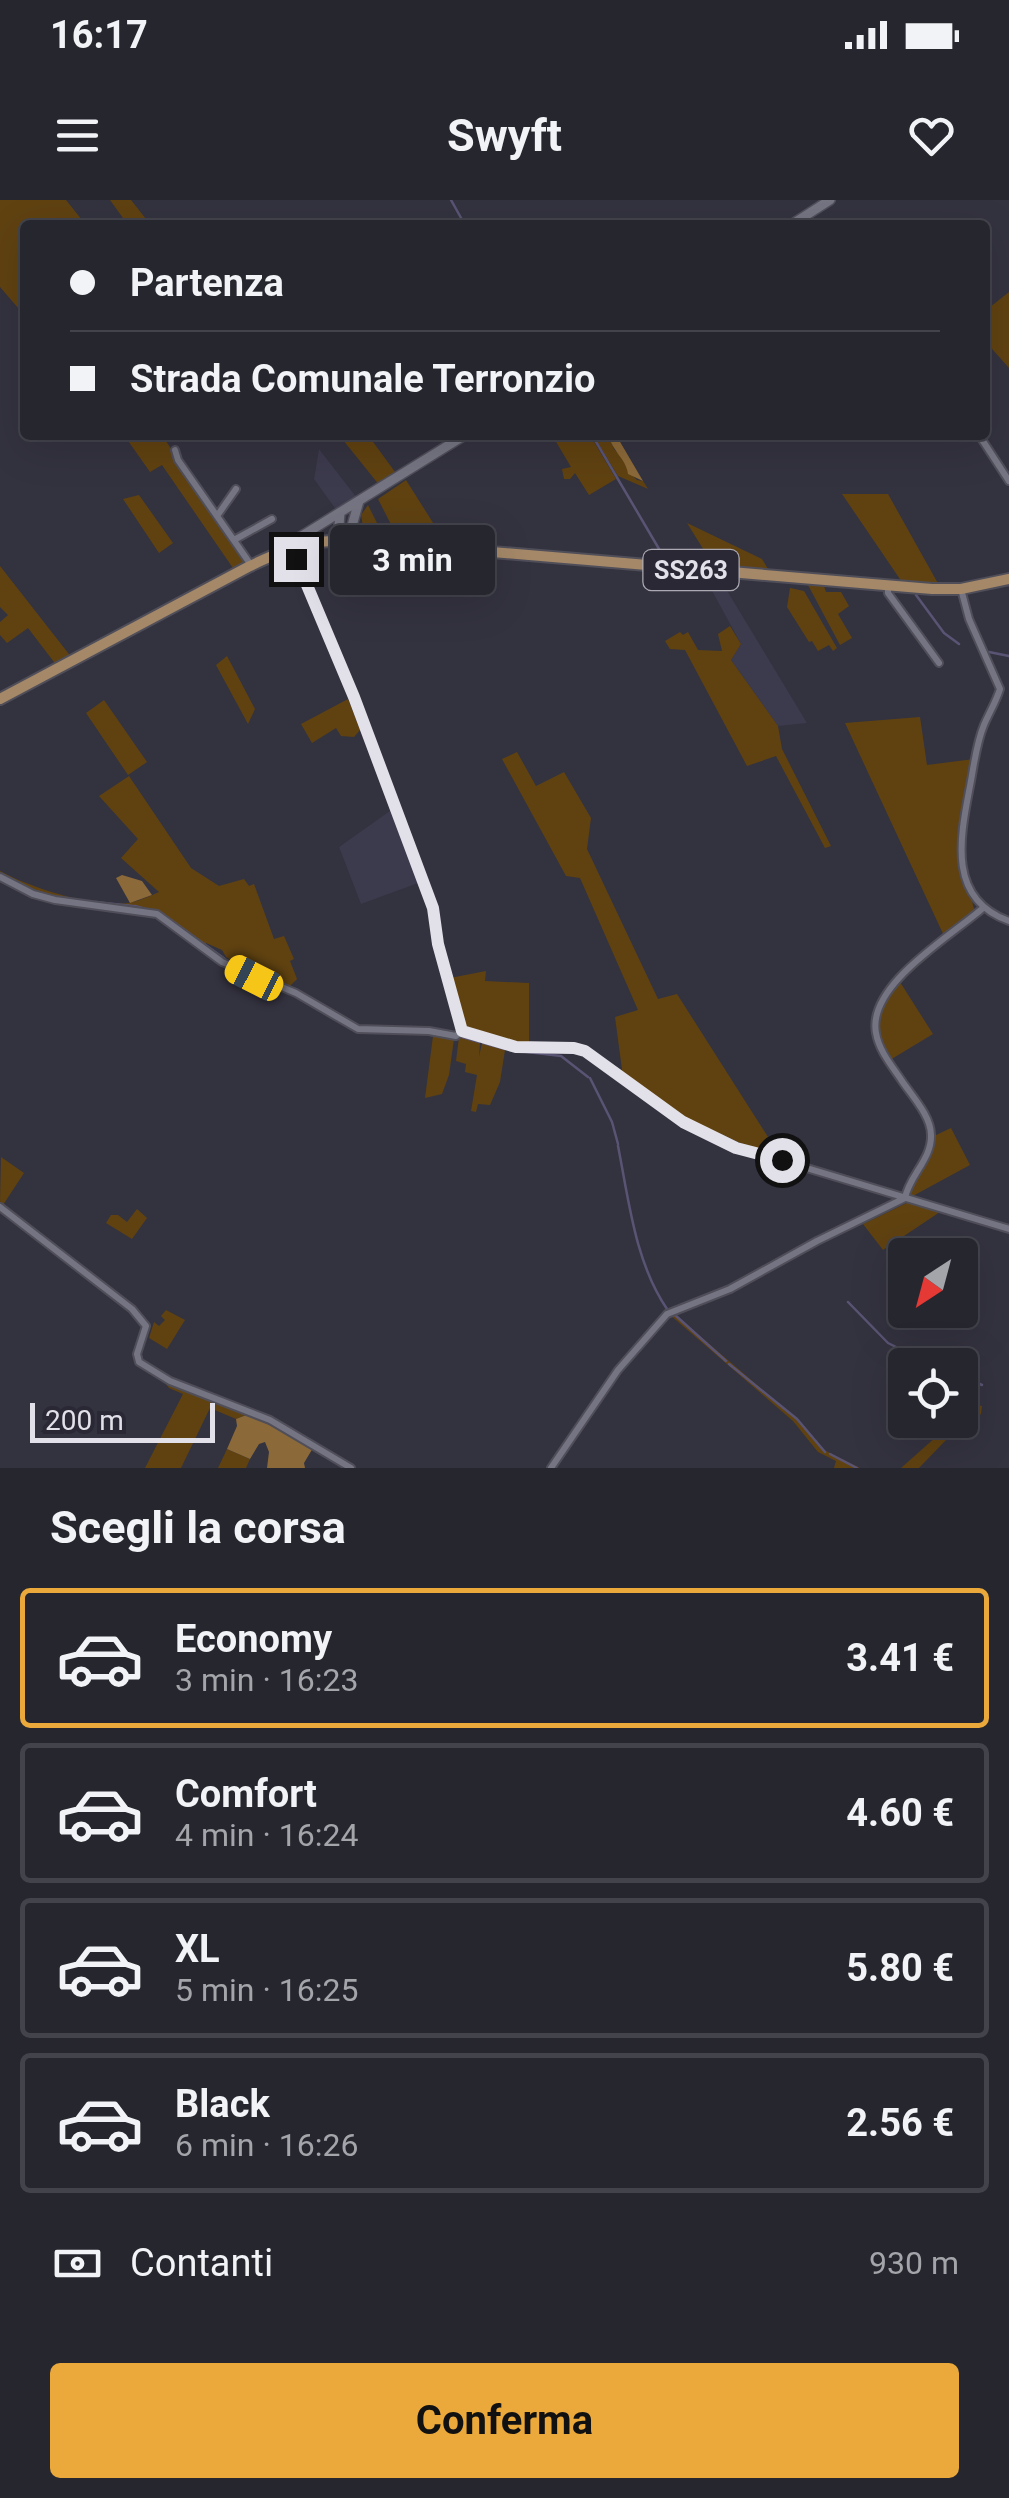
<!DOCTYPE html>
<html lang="it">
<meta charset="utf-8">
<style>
body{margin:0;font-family:Roboto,sans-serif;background:#32323b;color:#f1f3f6;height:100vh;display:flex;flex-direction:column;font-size:38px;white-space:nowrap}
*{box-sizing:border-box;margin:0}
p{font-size:32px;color:#a4a5aa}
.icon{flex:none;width:55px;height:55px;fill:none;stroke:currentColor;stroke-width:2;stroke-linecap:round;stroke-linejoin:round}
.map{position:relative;height:1268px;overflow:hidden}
.panel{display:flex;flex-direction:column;background:#26262f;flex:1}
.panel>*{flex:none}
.top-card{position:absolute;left:20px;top:20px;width:970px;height:220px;border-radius:10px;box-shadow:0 10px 40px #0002,0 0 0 2px #42434b;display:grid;align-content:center;height:220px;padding:0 50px;background:#26262f}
.needle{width:65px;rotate:216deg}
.fabs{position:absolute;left:888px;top:1038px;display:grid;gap:20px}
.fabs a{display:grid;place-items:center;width:90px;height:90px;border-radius:10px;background:#26262f;box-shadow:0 10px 40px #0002,0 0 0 2px #42434b;font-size:50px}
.scale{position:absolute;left:30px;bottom:25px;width:185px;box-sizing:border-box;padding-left:10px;border:5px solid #e2e1e9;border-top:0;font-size:28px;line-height:35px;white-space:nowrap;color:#e2e1e9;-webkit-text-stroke:8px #2a2835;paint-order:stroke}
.end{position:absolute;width:45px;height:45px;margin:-22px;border:12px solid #e2e1e9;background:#111;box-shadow:0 0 0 5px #111}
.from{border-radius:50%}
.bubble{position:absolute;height:70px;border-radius:10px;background:#26262f;box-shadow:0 10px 40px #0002,0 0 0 2px #42434b;font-size:32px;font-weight:700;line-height:70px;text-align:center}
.car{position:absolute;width:30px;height:60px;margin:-30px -15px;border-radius:12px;box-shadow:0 0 8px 2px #0007;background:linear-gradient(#f5c518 24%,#345 0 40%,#f5c518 0 76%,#345 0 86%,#f5c518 0)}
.top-card b{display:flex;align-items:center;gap:35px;height:95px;font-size:38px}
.top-card b+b{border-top:2px solid #42434b}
.top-card i{width:25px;height:25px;background:#f1f3f6}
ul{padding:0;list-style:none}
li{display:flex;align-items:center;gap:30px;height:140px;margin:0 20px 15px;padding:0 30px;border:5px solid #42434b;border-radius:10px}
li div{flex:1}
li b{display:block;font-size:38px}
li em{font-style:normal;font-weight:700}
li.active{border-color:#eca93b}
li>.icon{width:90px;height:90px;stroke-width:1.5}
h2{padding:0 50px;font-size:45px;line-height:120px}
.pay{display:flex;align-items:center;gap:25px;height:110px;padding:0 50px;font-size:38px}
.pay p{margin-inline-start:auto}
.button{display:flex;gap:20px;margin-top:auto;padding:20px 50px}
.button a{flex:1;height:115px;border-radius:10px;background:#eca93b;color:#111;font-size:40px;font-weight:700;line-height:115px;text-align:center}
.status{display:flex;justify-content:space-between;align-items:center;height:70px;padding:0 50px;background:#26262f;direction:ltr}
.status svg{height:28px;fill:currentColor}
header{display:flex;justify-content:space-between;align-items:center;height:130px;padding:0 50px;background:#26262f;font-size:45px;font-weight:700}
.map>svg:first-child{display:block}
.built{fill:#3c3a4d}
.green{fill:#604211}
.forest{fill:#8b6939}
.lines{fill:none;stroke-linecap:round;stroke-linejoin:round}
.stream{stroke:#5a5474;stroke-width:2.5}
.minor-casing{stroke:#4f4e59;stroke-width:10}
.tertiary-casing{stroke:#4f4e59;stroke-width:12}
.primary-casing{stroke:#4f4e59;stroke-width:14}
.minor{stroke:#757482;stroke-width:6}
.tertiary{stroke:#757482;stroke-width:9}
.primary{stroke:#a48868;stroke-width:10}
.route{stroke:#e2e1e9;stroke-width:12}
.labels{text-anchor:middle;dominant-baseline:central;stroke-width:10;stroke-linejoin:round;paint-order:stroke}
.shield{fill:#2a2835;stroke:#abaab3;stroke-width:2.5}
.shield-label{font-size:25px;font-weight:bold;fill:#e2e1e9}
</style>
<div class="status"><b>16:17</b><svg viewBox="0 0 49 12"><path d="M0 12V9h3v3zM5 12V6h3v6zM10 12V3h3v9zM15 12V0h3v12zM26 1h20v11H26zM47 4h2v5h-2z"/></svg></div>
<header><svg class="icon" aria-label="menu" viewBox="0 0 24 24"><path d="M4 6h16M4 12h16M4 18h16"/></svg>Swyft<svg class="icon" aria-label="heart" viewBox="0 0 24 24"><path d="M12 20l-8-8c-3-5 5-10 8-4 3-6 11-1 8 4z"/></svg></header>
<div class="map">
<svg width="1009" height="1268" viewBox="0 0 1009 1268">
<rect width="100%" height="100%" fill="#33323f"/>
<path class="built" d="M319,249l38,49 -20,13 -23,-32z
M705,378l15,1 87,144 -29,3 -47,-66 10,-16z
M394,608l27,74 -60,22 -22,-57z"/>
<path class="green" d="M0,0h66l20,25h-61v91l-25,-29z
M110,0h21l15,19 -8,6h-10z
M1009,92v76l-24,-27v-30z
M124,235h38l85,129 -12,7 -73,-106 -12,7z
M339,235h29l30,41 -18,10z
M552,235h38l26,44 -27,16 -14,-22 -5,6h-6l-2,-10 9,-2z
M593,235h16l5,14 13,14v7l10,10 6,1 5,8 -30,-13z
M406,280l41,65 -47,-3 -22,-43z
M842,294h46l52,93 -36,-2z
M139,295l34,48 -14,10 -36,-54z
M368,305l18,36 -13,-1 -9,-8 -3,-17z
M687,323l75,36 9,15 -56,-6z
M0,366l72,92 -15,8 -29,-38 -21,15 -7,-8v-13l8,-7 -8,-8z
M808,385l16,1 2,6h15l8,14 -11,8 14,24 -12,7z
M790,388l14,3 33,57 -4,3 -4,-6 -11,6 -6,-10 -3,1 -22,-35z
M730,426l11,18 -10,16 47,66 4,23 49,97 -6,2 -49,-92 -29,10 -62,-116 -15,-1 -5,-8 15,-9 3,3 5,-3 10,18 24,1 -4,-17z
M227,456l28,53 -7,15 -32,-59z
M348,499l12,31 -6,7 -13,-1 -5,-8 -24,15 -11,-19z
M104,500l43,62 -19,13 -42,-62z
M920,517l7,48 47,-6 -15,88 15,62 -1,5 -28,24 -100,-215z
M517,552l19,34 28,-14 27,46 -4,31 71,150 19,-5 105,165c-68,-21 -101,-41 -159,-82l-8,-60 23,-7 -58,-132 -14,-2 -64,-117z
M129,576l62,92 28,18 25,-7 5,7 5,-2 20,55 10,-3 10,23 -4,2 7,18 -7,7 -42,-16 -22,-13 -4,-7 -16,-7 -4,3 -45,-32 -121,-21 -36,-18v-4c31,17 93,37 129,32 10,-2 21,-7 30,-11l-38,-34 17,-19 -39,-43z
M486,771l-1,10 44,2v63l-19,-2 -45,-16 -15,-50z
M900,782l33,52 -43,26c-18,-35 -14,-49 10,-78z
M433,836l21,3 -5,36 -7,19 -17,4z
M459,837l21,6 -1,14 3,-14 23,7 -5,32 -10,23 -12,-1 -2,8 -5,-1 6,-36 -12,-3 1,-8 -10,-3z
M951,928l19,37 -59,32 -1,-6 23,-41 1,-14z
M1,957l23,16 -21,32 -3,-2z
M909,1002l31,10 -57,38 -20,-26z
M137,1009l10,9 -15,21 -26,-16 5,-8h7l9,7z
M166,1110l19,10 -18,29 -18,-11 5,-16 5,4 6,-6 -4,-4z
M673,1113l127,109 22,27 38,19h-26l2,-7 -18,-9 -25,-31 -124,-107z
M163,1180l86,34 -13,5 -26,-11 -29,60h-36l38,-74 -14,-6z
M976,1205l6,1 -1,8 -35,26 -27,28h-18l54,-48h5l3,-8z
M227,1249l23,10 -4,9h-28z"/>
<path class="forest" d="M609,235h7l27,46 -15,-7c-2,-16 -16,-22 -19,-39z
M122,675l20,6 10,14 -22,8 -14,-25z
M249,1214l64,34 -9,15 1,5h-38l2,-16 -4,-10 -6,2 -9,15 -23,-10 10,-23 -1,-7z"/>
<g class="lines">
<path class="stream" d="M451,0l14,25
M592,235l70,119
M916,395l28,38 15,11
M989,452l20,4
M29,689l16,5
M95,702l38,4
M135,706l14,4
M161,713l64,46
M288,786l54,30
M410,827l41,5
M462,837l17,5
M483,843l22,6
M510,850l51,6 27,21
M590,878l22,44 6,22
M618,946c11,55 17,116 49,163
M848,1102l40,41 44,22
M675,1115l51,46
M729,1164l68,55 28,33
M960,1175l22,10
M830,1254l27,14"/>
<g class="minor-casing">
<path id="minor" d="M979,235l30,46
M175,250l3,10 73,105
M217,316l19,-27
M234,340l38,-21
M291,347l63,150 79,211 5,35 24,88
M888,386v7l51,70
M961,389l8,30 31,70c-4,13 -11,24 -16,36 -8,19 -10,41 -14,61 -10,52 -23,113 39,135
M0,677l33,17 22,6 102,14 65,48 74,31 62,36 71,2 27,5 6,-5 54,16 58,1 11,3 98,71 54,25 272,82
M0,1007l132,102 14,17 -9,28 2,8 31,19 100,39 81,48
M551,1268l67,-98 49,-56 63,-25 87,-48 88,-43c4,-22 27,-39 26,-63 0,-19 -19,-39 -29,-54 -10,-15 -23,-30 -26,-48 -9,-48 74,-96 107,-125"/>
</g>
<g class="tertiary-casing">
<path id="tertiary" d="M791,25l39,-25
M340,313l-1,13 9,14
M348,340l11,-39
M290,346l2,-4 173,-107"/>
</g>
<g class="primary-casing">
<path id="primary" d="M0,499l248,-132c51,-25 69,-29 125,-25l559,47h29l48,-10"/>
</g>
<use href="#minor" class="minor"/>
<use href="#tertiary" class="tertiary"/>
<use href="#primary" class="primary"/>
</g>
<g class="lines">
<path class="route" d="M296,359l58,138 79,211 5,36 24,87 54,16 58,1 11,3 98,71 53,26 46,12"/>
</g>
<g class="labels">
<rect class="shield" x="643.5" y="350" width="95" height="40" rx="8"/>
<g class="shield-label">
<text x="691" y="370">SS263</text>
</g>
</g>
</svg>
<div class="fabs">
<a><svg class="needle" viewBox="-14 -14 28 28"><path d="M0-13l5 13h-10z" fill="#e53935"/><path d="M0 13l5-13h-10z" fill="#a4a5aa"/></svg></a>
<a><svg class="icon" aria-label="locate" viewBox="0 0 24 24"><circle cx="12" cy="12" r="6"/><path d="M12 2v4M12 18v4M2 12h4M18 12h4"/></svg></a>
</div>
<div class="scale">200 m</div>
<i class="end from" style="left:782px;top:960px"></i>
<i class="end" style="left:296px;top:359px"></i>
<div class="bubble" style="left:330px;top:325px;width:165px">3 min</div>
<i class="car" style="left:254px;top:778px;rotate:297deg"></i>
<div class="top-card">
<b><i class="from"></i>Partenza</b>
<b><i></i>Strada Comunale Terronzio</b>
</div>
</div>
<section class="panel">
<h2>Scegli la corsa</h2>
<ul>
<li class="active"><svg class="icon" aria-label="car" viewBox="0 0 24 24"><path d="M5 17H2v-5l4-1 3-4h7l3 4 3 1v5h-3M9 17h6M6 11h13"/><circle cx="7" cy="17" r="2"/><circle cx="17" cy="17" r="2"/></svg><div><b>Economy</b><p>3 min · 16:23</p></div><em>3.41 €</em></li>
<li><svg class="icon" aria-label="car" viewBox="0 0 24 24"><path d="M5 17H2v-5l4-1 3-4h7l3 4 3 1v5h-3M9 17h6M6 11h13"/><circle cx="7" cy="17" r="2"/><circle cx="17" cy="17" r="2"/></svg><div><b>Comfort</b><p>4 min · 16:24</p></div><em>4.60 €</em></li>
<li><svg class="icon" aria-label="car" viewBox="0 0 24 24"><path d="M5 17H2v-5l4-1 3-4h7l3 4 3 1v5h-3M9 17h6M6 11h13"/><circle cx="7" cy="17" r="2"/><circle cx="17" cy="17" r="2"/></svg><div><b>XL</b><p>5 min · 16:25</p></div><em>5.80 €</em></li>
<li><svg class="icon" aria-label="car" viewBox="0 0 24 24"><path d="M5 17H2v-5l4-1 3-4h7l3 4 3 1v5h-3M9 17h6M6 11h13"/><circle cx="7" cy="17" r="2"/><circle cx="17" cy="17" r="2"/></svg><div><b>Black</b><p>6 min · 16:26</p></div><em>2.56 €</em></li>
</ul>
<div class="pay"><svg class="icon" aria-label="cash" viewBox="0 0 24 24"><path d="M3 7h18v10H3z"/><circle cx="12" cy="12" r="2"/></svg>Contanti<p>930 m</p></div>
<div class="button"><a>Conferma</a></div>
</section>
